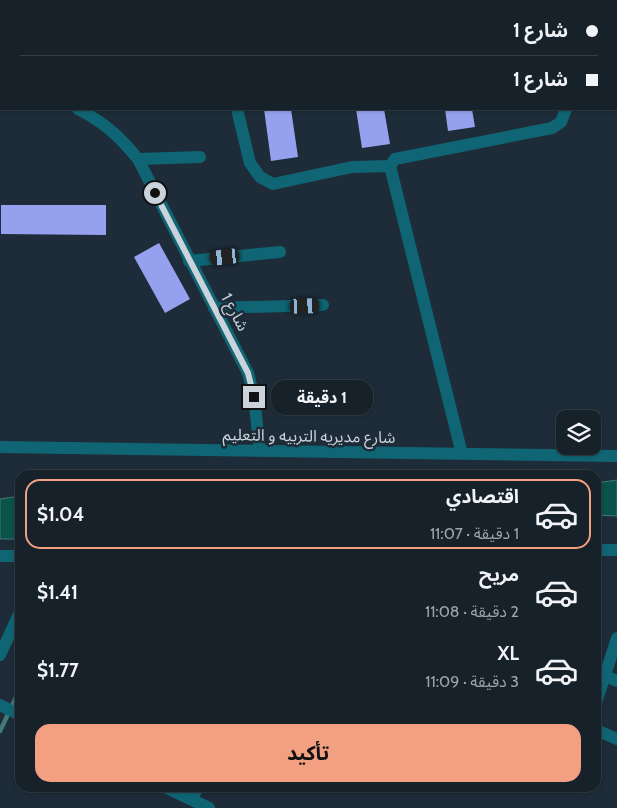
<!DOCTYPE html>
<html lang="ar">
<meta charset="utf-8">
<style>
body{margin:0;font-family:Cabin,"Noto Sans Arabic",sans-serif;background:#232e36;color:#f1f3f6;direction:rtl;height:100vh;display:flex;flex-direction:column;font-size:19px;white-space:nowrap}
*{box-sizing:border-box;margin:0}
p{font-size:16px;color:#9ea3a8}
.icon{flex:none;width:28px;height:28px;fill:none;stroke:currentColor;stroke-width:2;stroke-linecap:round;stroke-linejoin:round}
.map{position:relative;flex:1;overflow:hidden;direction:ltr}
.sheet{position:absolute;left:15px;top:470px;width:586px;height:322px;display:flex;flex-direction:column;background:#16212a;border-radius:15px;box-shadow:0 1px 4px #0004,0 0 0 1px #353e47;direction:rtl}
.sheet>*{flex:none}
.guide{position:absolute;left:0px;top:0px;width:618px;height:110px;box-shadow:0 1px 4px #0004,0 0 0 1px #353e47;direction:rtl;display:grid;align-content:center;height:110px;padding:0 20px;background:#16212a}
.controls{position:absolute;left:556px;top:410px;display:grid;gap:10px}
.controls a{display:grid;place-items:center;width:45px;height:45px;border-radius:10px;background:#16212a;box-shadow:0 1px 4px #0004,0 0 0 1px #353e47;font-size:25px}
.end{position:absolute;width:22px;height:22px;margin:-11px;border:6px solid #cad3db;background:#111;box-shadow:0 0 0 2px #111}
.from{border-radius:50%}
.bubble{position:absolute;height:35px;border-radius:15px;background:#16212a;box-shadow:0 1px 4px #0004,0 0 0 1px #353e47;font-size:16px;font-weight:700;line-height:35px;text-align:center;direction:rtl}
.car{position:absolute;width:15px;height:30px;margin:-15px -8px;border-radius:6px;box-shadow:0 0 4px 1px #0007;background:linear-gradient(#222 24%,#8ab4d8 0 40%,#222 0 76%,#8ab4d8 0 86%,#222 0)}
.guide b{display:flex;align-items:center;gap:18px;height:48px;font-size:19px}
.guide b+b{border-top:1px solid #353e47}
.guide i{width:12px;height:12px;background:#f1f3f6}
ul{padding:9px 0 0;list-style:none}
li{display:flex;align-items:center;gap:15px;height:70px;margin:0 10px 8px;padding:0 10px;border:2px solid transparent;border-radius:15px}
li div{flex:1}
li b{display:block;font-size:19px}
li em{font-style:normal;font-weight:700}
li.selected{border-color:#f2a081}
li>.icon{width:45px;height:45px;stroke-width:1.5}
.primary-button{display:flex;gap:10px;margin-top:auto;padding:10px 20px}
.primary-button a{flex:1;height:58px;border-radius:15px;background:#f2a081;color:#111;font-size:20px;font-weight:700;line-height:58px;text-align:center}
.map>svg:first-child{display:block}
.water{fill:#09534a;stroke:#437976}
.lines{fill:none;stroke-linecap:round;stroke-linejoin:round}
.stream{stroke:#437976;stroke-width:4.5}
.building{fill:#95a1ee}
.minor{stroke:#0f6574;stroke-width:12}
.route{stroke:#cad3db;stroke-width:6}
.labels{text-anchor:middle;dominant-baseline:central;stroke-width:5;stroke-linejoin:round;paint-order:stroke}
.street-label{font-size:16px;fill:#cad3db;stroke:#1d2c38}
</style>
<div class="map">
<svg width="617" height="808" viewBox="0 0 617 808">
<rect width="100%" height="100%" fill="#1d2c38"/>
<path class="water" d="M617,480v36l-21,-1v-32z
M20,496v43h-20v-40z"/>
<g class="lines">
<path class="stream" d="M0,731l20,-42"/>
</g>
<path class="building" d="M264,109h27l7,48 -27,4z
M356,109h28l6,35 -28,4z
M445,109h27l3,18 -27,4z
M1,205h105v30l-105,-1z
M159,243l31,56 -25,14 -31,-56z"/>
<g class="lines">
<path class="minor" d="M200,0l1,1
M551,0v1
M53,1v-1
M0,28h1
M0,78l1,1
M78,109c27,14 41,27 60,50l110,214 6,24 6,54
M237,109l13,54 10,14 13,7 79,-17 38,-1
M138,159l62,-2
M189,261l91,-9
M214,308l109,-3
M0,447l617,9
M462,454l-72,-288 5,-7 157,-31 9,-6 5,-13
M596,550h21
M0,556h20
M0,655l20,-43
M605,676l12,5
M596,703l21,-65
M0,705l20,10
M596,730l21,9
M167,788l42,20
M191,799l7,-11"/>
</g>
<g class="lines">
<path class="route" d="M155,193l93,180 6,24"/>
</g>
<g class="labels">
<g class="street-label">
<text transform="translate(235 312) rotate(62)">شارع 1</text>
<text transform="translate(309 436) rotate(1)">شارع مديريه التربيه و التعليم</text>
</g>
</g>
</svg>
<div class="controls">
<a><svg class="icon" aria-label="layers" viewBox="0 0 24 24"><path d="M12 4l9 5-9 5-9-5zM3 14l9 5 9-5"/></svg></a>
</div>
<i class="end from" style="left:155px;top:193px"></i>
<i class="end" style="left:254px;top:397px"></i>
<div class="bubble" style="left:271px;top:380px;width:102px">1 دقيقة</div>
<i class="car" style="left:225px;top:257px;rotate:264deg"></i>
<i class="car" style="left:305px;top:306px;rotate:88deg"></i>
<div class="guide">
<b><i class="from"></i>شارع 1</b>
<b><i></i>شارع 1</b>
</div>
<section class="sheet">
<ul>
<li class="selected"><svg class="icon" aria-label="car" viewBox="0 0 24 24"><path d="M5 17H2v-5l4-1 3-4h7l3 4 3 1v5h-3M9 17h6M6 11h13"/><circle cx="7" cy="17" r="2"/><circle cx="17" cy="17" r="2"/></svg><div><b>اقتصادي</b><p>1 دقيقة · 11:07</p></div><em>$1.04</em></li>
<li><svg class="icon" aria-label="car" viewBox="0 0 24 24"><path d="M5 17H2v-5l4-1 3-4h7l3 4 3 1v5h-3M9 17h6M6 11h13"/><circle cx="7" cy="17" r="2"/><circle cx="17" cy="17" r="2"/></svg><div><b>مريح</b><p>2 دقيقة · 11:08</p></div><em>$1.41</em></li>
<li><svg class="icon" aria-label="car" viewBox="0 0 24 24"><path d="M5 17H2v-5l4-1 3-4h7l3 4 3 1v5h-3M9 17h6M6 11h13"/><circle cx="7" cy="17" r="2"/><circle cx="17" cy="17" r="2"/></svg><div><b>XL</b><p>3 دقيقة · 11:09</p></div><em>$1.77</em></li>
</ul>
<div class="primary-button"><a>تأكيد</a></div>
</section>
</div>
